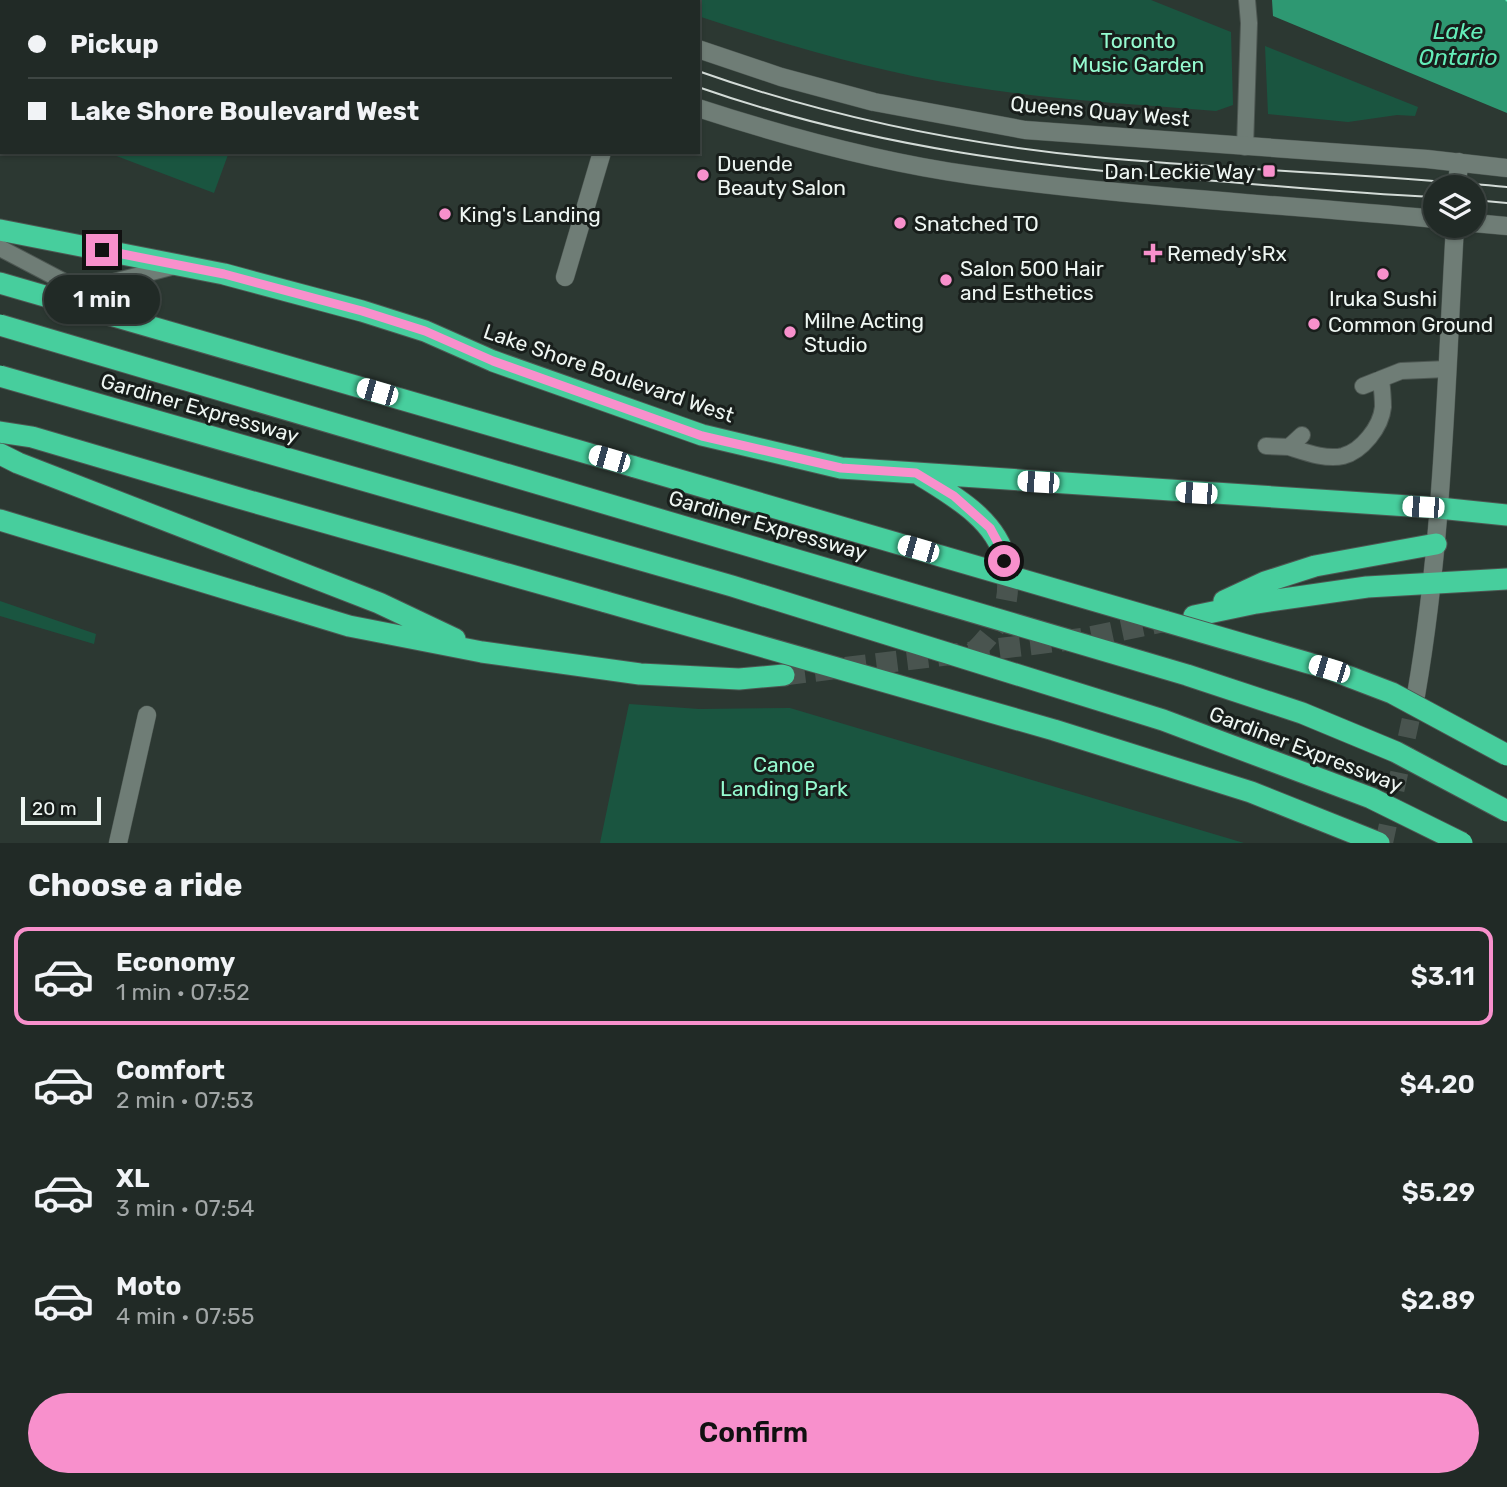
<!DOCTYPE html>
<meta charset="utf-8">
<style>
body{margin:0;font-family:Rubik,sans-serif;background:#2d3632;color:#f1f3f6;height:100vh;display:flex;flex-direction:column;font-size:26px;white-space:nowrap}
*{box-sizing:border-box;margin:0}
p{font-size:23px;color:#a2a7a7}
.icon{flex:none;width:38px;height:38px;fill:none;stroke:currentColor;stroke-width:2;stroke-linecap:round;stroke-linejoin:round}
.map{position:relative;height:843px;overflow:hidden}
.drawer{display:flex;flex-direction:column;background:#212a26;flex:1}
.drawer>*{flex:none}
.top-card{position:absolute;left:0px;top:0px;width:700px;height:154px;box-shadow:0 2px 5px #0004,0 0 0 2px #3e4643;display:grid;align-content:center;height:154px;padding:0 28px;background:#212a26}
.buttons{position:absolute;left:1423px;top:175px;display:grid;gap:14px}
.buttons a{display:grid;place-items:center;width:63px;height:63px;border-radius:50%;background:#212a26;box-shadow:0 2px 5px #0004,0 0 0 2px #3e4643;font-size:35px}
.scale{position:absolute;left:21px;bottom:18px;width:80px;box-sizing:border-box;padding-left:7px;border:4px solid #eef6f2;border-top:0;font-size:19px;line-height:24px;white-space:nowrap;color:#eef6f2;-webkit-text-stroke:5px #181e1b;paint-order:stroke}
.end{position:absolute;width:32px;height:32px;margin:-16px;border:9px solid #f890cc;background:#111;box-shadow:0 0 0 4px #111}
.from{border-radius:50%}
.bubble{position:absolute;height:49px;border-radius:24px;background:#212a26;box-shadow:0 2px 5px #0004,0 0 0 2px #3e4643;font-size:23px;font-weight:600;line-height:49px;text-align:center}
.car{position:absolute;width:21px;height:42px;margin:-21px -10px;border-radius:9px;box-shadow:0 0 5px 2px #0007;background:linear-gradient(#fff 24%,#345 0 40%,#fff 0 76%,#345 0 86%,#fff 0)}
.top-card b{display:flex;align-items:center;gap:24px;height:66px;font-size:26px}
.top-card b+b{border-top:2px solid #3e4643}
.top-card i{width:18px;height:18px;background:#f1f3f6}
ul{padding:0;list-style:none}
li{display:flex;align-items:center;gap:21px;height:98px;margin:0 14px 10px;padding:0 14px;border:4px solid transparent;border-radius:14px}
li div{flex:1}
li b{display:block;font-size:26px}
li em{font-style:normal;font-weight:600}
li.selected{border-color:#f890cc}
li>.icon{width:63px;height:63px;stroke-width:1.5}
h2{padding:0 28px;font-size:32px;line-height:84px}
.action{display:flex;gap:14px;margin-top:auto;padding:14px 28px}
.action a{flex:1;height:80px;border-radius:42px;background:#f890cc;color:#111;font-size:28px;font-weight:600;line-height:80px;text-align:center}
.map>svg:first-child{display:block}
.green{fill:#1a5540}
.water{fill:#2e9872}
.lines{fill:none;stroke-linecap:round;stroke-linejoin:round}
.ferry{stroke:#64eeb9;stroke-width:2;stroke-dasharray:9 7;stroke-linecap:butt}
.secondary-tunnel{stroke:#49544f;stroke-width:18;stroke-dasharray:18 9;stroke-linecap:butt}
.highway-tunnel{stroke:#49544f;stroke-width:21;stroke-dasharray:21 10;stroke-linecap:butt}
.lane-casing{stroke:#4d5752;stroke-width:18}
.street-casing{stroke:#4d5752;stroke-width:19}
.secondary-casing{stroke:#4d5752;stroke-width:19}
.highway-casing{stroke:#4d5752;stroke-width:23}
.lane{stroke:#6f7d76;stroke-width:16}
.street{stroke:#6f7d76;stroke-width:18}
.secondary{stroke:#6f7d76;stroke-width:18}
.highway{stroke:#47ce9d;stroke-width:21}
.tram{stroke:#d3dbd7;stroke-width:2}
.highway-bridge-casing{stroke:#4d5752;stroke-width:23;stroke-linecap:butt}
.highway-bridge{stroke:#47ce9d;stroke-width:21}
.route{stroke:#f890cc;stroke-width:9}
.poi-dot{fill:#f890cc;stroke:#181e1b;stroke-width:2.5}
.labels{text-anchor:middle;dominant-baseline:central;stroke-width:6;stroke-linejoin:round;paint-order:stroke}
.park-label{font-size:21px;fill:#95fbd0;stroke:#181e1b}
.street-label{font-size:21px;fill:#eef6f2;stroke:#181e1b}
.poi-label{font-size:21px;fill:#eef6f2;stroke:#181e1b;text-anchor:start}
.water-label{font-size:23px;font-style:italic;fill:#64eeb9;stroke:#181e1b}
</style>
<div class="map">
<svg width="1507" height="843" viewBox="0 0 1507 843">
<rect width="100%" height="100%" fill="#2c3832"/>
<path class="green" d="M650,0h501l80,32 2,73 -17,6c-83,-7 -167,-11 -250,-25 -91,-15 -180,-41 -268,-70v-14z
M1265,46l153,61 -3,9 -18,-1 -49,7 -80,-8z
M106,152h123l-15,41z
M0,601l96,33 -2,10 -94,-28z
M629,704l70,5 91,-1 454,135h-644z"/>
<path class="water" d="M1272,0h235v113l-234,-97z"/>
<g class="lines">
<path class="ferry" d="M1506,0l1,1"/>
<path class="secondary-tunnel" d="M1384,843l32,-148"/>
<path class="highway-tunnel" d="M974,652c29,-29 39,-50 31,-92
M784,675l301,-37 86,-18"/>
<g class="lane-casing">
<path id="lane" d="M1245,147l4,-124 -2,-23
M0,248l118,62
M75,292l100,-26
M1363,386l38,-15 46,-2
M1266,446l23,1 13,-12
M1289,447c16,5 37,13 54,9 19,-5 38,-29 40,-49 0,-9 -1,-19 -2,-28"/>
</g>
<g class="street-casing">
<path id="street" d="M565,277l37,-125
M118,843l29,-128"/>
</g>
<g class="secondary-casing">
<path id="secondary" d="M409,0l5,2
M563,0l4,2
M698,49l83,28 93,25 151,28 402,29 80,9
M698,108c89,29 180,54 273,67 154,22 309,29 464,44
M1457,187l2,-25
M1474,223l33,3
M1416,695c27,-155 30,-313 39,-469"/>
</g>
<g class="highway-casing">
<path id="highway" d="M0,230l224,44 138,37 63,20 68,30 209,74 139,33 598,40 68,7
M0,283l635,184
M0,432l32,5 214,63 360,102
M0,454l18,9 361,140 76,36
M920,475c32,20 77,45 85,85
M0,520l349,106 133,26 158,22 99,5 45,-4
M1224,601l41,-19 50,-16 121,-22
M1194,616l62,-13 111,-16 140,-8"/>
</g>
<use href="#lane" class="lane"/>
<use href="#street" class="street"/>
<use href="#secondary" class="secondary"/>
<use href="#highway" class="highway"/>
<path class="tram" d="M474,0l4,2
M511,0l4,2
M698,71c127,45 263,73 397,86 137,13 275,17 412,30
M698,87c177,62 346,81 531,95 68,6 137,12 206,15
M1474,200l33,3"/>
<g class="highway-bridge-casing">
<path id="highway-bridge" d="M0,325l1187,350 115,38 94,39 111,59
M0,376l732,210 431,134 208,78 91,45
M635,467l694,202 63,24 115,62
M606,602l448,128 197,62 128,51"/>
</g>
<use href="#highway-bridge" class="highway-bridge"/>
</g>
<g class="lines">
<path class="route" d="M102,250l122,24 138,37 63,20 68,30 209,75 139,32 75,5 38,23 36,32 13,24 1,9"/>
</g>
<g class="poi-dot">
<rect x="1262" y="164" width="14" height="14" rx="3.5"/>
<circle cx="703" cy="175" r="7"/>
<circle cx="445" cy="214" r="7"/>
<circle cx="900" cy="223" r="7"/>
<path d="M1149.5 242.5h7v7h7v7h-7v7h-7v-7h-7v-7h7z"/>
<circle cx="1383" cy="274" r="7"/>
<circle cx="946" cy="280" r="7"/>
<circle cx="1314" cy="324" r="7"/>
<circle cx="790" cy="332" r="7"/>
</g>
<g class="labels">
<g class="park-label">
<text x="1138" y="40">Toronto<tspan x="1138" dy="24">Music Garden</tspan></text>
<text x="784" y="764">Canoe<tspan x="784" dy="24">Landing Park</tspan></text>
</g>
<g class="street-label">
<text transform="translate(1100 111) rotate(5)">Queens Quay West</text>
<text transform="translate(609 373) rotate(19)">Lake Shore Boulevard West</text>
<text transform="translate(200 408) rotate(16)">Gardiner Expressway</text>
<text transform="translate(768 525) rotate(16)">Gardiner Expressway</text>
<text transform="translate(1306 749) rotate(21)">Gardiner Expressway</text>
</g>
<g class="poi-label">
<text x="717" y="163">Duende<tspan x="717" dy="24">Beauty Salon</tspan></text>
<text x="1255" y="171" text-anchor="end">Dan Leckie Way</text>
<text x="459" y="214">King's Landing</text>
<text x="914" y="223">Snatched TO</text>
<text x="1167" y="253">Remedy'sRx</text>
<text x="960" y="268">Salon 500 Hair<tspan x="960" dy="24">and Esthetics</tspan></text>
<text x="1383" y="298" text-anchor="middle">Iruka Sushi</text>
<text x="804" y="320">Milne Acting<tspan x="804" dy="24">Studio</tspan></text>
<text x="1328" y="324">Common Ground</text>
</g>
<g class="water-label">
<text x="1458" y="31">Lake<tspan x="1458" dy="26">Ontario</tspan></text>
</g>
</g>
</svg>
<div class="buttons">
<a><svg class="icon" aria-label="layers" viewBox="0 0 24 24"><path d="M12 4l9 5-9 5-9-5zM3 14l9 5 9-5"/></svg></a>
</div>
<div class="scale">20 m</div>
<i class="end from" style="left:1004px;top:561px"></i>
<i class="end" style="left:102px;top:250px"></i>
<div class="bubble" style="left:44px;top:275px;width:116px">1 min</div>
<i class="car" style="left:377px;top:392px;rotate:286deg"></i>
<i class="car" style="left:609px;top:459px;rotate:286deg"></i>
<i class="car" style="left:1038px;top:482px;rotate:274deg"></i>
<i class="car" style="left:1196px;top:493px;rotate:274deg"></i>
<i class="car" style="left:1423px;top:507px;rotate:273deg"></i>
<i class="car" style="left:918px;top:549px;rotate:286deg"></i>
<i class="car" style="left:1329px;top:669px;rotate:287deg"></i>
<div class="top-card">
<b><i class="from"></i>Pickup</b>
<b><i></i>Lake Shore Boulevard West</b>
</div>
</div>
<section class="drawer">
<h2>Choose a ride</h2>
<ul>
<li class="selected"><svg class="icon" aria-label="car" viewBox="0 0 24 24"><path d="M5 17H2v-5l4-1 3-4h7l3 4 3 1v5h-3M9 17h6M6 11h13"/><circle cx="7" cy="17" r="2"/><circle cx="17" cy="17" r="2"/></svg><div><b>Economy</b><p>1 min · 07:52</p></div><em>$3.11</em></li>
<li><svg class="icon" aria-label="car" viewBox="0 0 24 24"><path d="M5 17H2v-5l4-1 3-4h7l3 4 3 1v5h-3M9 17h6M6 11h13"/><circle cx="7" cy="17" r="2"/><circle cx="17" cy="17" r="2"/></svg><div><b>Comfort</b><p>2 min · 07:53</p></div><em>$4.20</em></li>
<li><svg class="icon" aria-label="car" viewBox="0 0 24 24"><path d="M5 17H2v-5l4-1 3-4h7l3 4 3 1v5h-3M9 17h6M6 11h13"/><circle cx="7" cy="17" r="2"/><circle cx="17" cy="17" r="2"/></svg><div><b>XL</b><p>3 min · 07:54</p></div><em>$5.29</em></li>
<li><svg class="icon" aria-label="car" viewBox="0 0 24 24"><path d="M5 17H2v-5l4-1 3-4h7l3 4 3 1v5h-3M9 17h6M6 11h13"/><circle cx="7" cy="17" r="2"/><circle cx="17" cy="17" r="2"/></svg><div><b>Moto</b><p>4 min · 07:55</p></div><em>$2.89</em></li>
</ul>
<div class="action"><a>Confirm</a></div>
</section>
